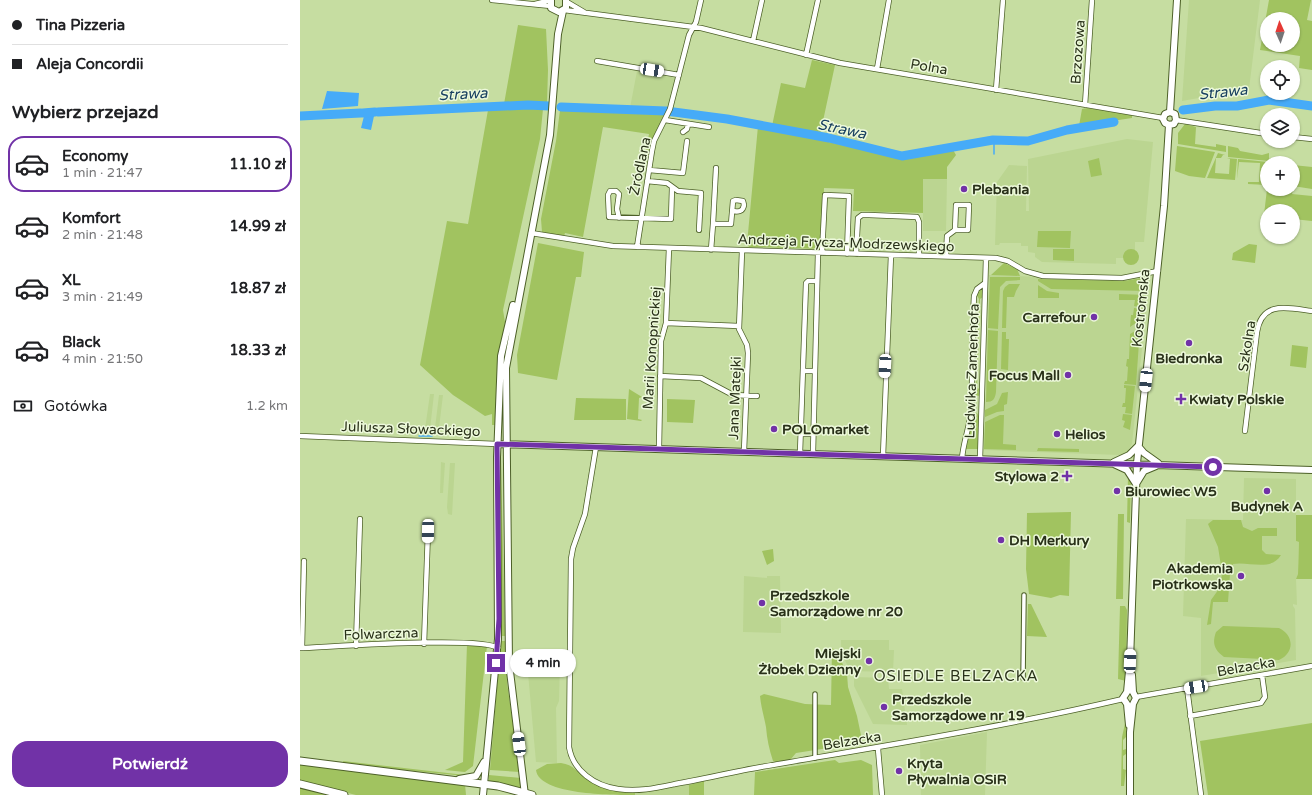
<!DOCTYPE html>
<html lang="pl">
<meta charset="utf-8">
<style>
body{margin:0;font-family:"Varela Round",sans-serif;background:#f6f6f6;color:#202124;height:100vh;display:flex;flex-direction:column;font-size:15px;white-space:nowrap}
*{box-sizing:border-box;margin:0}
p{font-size:13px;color:#757577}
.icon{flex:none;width:22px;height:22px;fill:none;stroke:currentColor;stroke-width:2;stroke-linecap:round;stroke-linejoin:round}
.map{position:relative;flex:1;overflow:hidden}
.details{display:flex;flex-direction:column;background:#fff;width:300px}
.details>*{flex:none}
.top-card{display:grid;align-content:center;height:88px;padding:0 12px;background:#fff}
.needle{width:26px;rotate:357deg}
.buttons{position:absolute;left:960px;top:12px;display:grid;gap:8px}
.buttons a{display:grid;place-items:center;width:40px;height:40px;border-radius:50%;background:#fff;box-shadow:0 1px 3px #0004;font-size:20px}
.end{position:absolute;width:18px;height:18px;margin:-9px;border:5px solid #7132a7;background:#fff;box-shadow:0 0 0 2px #fff}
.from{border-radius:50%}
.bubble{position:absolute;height:28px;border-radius:14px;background:#fff;box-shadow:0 1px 3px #0004;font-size:13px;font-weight:700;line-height:28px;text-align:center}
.car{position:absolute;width:12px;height:24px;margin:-12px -6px;border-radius:5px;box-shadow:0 0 3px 1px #0007;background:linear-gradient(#fff 24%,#345 0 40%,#fff 0 76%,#345 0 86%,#fff 0)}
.top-card b{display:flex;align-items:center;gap:14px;height:38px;font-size:15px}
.top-card b+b{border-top:1px solid #e0e0e0}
.top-card i{width:10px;height:10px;background:#202124}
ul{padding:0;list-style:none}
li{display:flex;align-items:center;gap:12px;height:56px;margin:0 8px 6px;padding:0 4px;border:2px solid transparent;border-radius:16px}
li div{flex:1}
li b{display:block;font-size:15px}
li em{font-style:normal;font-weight:700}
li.selected{border-color:#7132a7}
li>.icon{width:36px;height:36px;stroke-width:1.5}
h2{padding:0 12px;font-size:18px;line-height:48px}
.pay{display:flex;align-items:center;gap:10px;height:44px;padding:0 12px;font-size:15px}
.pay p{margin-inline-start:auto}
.primary-button{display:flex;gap:8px;margin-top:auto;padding:8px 12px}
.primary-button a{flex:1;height:46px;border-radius:16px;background:#7132a7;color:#fff;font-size:16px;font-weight:700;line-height:46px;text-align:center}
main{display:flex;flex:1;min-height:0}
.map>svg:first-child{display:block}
.built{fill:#bbd591}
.green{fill:#a1c360;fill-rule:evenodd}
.water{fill:#46abf8}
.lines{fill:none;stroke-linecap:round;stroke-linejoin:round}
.stream{stroke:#46abf8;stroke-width:1.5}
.river{stroke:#46abf8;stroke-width:9}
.pedestrian-casing{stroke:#4d6028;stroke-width:5.5}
.minor-casing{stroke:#4d6028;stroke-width:6}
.tertiary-casing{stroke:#4d6028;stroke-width:8}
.secondary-casing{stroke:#4d6028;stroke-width:9}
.pedestrian{stroke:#fff;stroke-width:3.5}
.minor{stroke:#fff;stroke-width:4.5}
.tertiary{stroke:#fff;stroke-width:6}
.secondary{stroke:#fff;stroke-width:7}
.route{stroke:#7132a7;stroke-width:5}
.poi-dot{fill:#7132a7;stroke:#edf9db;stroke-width:1.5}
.labels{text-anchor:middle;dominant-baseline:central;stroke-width:3;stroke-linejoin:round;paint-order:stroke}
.street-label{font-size:14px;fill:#293119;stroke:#edf9db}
.poi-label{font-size:14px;font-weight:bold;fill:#293119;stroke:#edf9db;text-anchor:start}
.water-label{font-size:15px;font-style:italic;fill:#194160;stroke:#edf9db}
.neighbourhood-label{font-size:15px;letter-spacing:1px;fill:#293119;stroke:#edf9db}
</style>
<main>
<section class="details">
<div class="top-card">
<b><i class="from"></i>Tina Pizzeria</b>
<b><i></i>Aleja Concordii</b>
</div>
<h2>Wybierz przejazd</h2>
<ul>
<li class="selected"><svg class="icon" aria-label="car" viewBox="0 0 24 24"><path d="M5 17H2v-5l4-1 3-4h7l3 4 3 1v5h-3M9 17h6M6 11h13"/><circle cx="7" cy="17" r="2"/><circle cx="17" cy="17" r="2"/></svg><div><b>Economy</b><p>1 min · 21:47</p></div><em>11.10 zł</em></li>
<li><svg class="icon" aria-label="car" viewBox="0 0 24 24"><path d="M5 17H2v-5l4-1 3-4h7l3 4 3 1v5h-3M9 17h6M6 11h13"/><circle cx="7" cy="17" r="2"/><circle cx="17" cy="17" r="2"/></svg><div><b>Komfort</b><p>2 min · 21:48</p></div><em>14.99 zł</em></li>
<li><svg class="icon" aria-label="car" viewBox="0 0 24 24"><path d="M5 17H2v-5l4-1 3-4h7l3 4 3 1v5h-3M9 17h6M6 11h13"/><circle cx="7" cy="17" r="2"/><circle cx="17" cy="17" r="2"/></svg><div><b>XL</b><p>3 min · 21:49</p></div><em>18.87 zł</em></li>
<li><svg class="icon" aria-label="car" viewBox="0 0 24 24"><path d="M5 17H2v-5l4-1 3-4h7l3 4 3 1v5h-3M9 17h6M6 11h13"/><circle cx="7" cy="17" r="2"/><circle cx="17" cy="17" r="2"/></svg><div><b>Black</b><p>4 min · 21:50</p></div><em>18.33 zł</em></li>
</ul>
<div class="pay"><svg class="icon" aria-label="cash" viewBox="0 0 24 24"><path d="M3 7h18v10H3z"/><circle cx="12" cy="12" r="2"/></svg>Gotówka<p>1.2 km</p></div>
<div class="primary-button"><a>Potwierdź</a></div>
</section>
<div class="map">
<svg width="1012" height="795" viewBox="0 0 1012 795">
<rect width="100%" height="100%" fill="#c6dda1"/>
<path class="built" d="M889,0h71l-11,89 -67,12z
M337,71l39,7 -8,32 -38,-2z
M827,139l26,3 -9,100h-9v9l-11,7h-8v6l-74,-2 -7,-5v-4l-7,-1v-6h-7v-3h-21l-1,2h-4l2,-63 12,-17 18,1 -1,45h3l-1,-52z
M623,179h24l-1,52h-23z
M689,275l130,5 25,-3 4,14 -16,153 -5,8 -7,3 -136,-5z
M130,394h4l-4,35h-5z
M139,395h4l-4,33h-4z
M141,462l4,1 -2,30h-3z
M150,463h5l-3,52 -4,-1 -1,-7z
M944,478l52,1v62l3,1 -1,32 -2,5 1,26 -4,-1v2l2,3 1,51 -95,16v-58l-18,-2 3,-97 57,1z
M444,576l23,2v-2h13l1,57 -38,-1z
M541,640h48v10h5l-1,22 -43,-1 -9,-19z
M227,662h33l-1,39 -3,7 1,55 -21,-1z
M554,677l34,1 1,11h13l5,36 -34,-1 -19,-38z
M687,732l-2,63h-64l-1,-50z
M389,785v10h-54v-2z"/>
<path class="green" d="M969,0h42l-4,20 5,1v49l-13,-2 1,-12 -40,-6zM967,19h26v26h-26z
M218,25l28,4 2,41 -1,34h-43z
M512,60l23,5 -15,70 -48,-9 9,-43 24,5z
M226,107l17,2 -3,30 -37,171 2,12 -8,45 -1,58h-4v-11l-7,2 -32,-21 -33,-30 27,-144 21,3 20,-114z
M787,108l45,7v3l-53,8 3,-17z
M260,110l106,4 -16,30 -3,18h-3l5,-28 -46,-7 -20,110 -18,-4 -1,3 -22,-4 -1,-13 15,-78z
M885,124l11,3 -1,17 21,3v-3l10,2v6l-48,-8v-11z
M458,126l133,30 10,1 51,-9 4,7 -9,12v12h-24v34l-70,-2 1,-22 -30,-1 -2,61 -73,-2 -2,-3z
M877,146l38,6 -10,26 -16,-2 -14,-5z
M928,146l10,2 2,3 22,4 7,-2v8l-41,-4z
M918,153l7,2h-2l-2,3h-5l-1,15 14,1 1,-15 -3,-1 10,1 -2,21 -28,-2z
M799,158l3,17 -11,2 -3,-16z
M938,159l30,3 -2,23 -18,-1v-2h11l1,-19 -21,-1 -2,17z
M993,165l19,2v22l-19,-3z
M967,189l26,1 -1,4 20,2v25l-19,-2v-8h-26v12h-4z
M738,231h33l-1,17 -33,-1z
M238,243l46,9 -3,25h-5l-19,103 -39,-7 -1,-18z
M949,244l8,1 -2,18 -23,-3 1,-7z
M753,249h21v12l-21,-1z
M823 257a8 8 0 1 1 16 0a8 8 0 1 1-16 0Z
M704,263l13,6 3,7 -29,-1z
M690,277h30v3l-14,1 -6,6 -2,42 -10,-1z
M842,278l4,13 -95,-2 -13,-8v-2l86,2z
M709,284h11l-4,7 -2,6h-7l-1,31h-4l1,-37 2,-4z
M738,285l9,6 12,2v5h-21z
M680,289l3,2v6l-3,2 -3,88 3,3v6l-7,-1v-5l3,-3 3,-88 -3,-5z
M819,294l27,1 -2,13 -10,-2 1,-6h-16z
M834,308l10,1 -1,9 -13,9 1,-12h2z
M840,328l-4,57 -12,-1 1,-3h2l1,-14 -2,-1 1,-7h2l1,-25z
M688,330l10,1 -2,61c-1,7 -3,10 -10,10z
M702,332h4v7h3l-1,31 -7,-1z
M992,345l16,2 -2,21 -16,-2z
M824,385l11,1 -3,28 -7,-1 1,-6h-4l1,-4h2l1,-15h-2z
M329,389l13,8 -3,1 -1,21 4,1 -1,1 -14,-2z
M708,392l-1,12 -3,1v6l-7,1 -12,5v-7l12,-6 5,-11z
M276,398l50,1v21h-52z
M367,399l28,1 -2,23 -26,-1z
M677,413l2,3 -1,33h-12l8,-34z
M823,414l9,1 -2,15 -7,-3 2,-6 -3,-1z
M700,415h4l-1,29 13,1v5l-32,-1 1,-27z
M738,448l41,1v3l-42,-1z
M199,460h2l4,176h-4z
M828,476l3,6 -1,41 -3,-1z
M771,512l-2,84 -9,-1 -9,3 -22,-4 -3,-25 1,-56z
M818,514h6l-1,85h-7z
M996,515h16v64h-16l2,-5 1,-32 -3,-1z
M913,520h28l2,7 9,4 6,-3h19v8h-15v14l4,4 15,1c-10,17 -33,6 -48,9l-3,10 -2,28h-15l-2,22 -4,1 4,-25 10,-14 1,-14 -4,-25 -10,-23z
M473,549l1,12 -7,4 -5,-14z
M728,604h3l16,33 -20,-1z
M820,606h5l2,4 -1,71 -8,-2z
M923,626l56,2c15,7 16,25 0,32l-55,-3c-10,-7 -12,-14 -8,-25z
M201,641h5l1,42 13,89 -30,-2z
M167,644l20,2 -14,120 -8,6 -20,-2 18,-8z
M532,648l5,3 10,23 1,13 9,29 5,24 -2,3 -64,10 -6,7 -14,2 -3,-1c-4,-12 -6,-22 -7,-34 -2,-11 -5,-20 -6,-31l4,-2 41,10 26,1z
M826,719v18l-3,3v10l3,-1v5l-3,2v13l3,1 -2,16h-3l1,-49z
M1012,723v72h-104l-8,-54z
M535,760l4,3 22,-3 11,5 1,30h-119l1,-23z
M43,761l122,14v1l-121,-12z
M261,763c13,2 16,9 26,16 15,11 30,13 48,14v2c-23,0 -96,0 -99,-25l11,-6z
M0,764l165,20 1,11h-110l-56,-14z
M189,775l32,3 1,10 -33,-6z
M404,781v14h-15v-10z
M0,788l33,7h-33z"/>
<path class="water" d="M27,91l32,2 -1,13 -36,3z
M64,116h10l-3,14 -10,-2z"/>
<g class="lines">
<path class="stream" d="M694,140v14
M119,436h13"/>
<path class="river" d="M261,107l105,4 61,8 102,19 73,18 91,-16 35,1 39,-11 47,-8
M883,110l32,-4h22l32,-6 43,6
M78,112l150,-7 21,1
M63,113l12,-1
M0,116l61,-3"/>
<g class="pedestrian-casing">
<path id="pedestrian" d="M723,678l1,-83
M515,758v-64"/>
</g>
<g class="minor-casing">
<path id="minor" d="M192,0l59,6
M267,2l17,10
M235,4l16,-4
M264,10l137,18 139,35 323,55
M453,41l9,-41
M506,55l12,-55
M297,61l82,14
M577,69l12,-69
M696,90l7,-90
M785,105l7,-105
M365,120l44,7
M876,120l91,14
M383,132l4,-3 1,-5
M993,137l19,2
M349,170l34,3 4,-32
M347,181l20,2 11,8 23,2 -2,37
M319,218l-2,-9 2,-15 -3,-3h-6l-2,4 1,22 61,2h1l1,-31
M413,224l3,-56
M231,233l82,13 383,12 12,3 17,10 18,5 79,2 36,-7
M337,247l15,-96 2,-10 16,-32 19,-74 7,-13 5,-22
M411,250l2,-26h18l2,-23 3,-1 7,1 1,4c-1,7 -6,7 -12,6
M442,251l-3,78 8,16 1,8 -4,98
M522,253l3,-58 24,1 -2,58
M556,254l2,-36 4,-3h7l48,2 2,5v34
M646,256l1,-20 8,-6 1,-25h13l-1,25h-13
M366,323l73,3
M503,371h12
M360,376l41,2 32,17 24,1
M945,431l12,-99c5,-32 31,-24 55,-21
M501,434h12
M0,436l197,8
M296,447l-11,67 -12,34 -2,11 -2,188c4,24 26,39 49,42 20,3 38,-1 57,-5 29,-5 57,-12 86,-17 121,-21 242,-40 362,-68
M359,448l2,-107 5,-18 3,-75
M500,453l6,-170 2,-2h9
M513,453l5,-200
M583,456l8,-201
M662,459c1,-17 8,-32 9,-49 2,-38 1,-76 3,-114l3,-7 8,-6
M680,459l6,-201
M124,644l4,-113
M56,646l4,-127
M0,648c30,-1 181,-12 198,0
M2,648l2,-87
M887,688l14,107
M836,697l176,-31
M890,716l71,-13 4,-6 -3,-22
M578,749l4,46"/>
</g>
<g class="tertiary-casing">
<path id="tertiary" d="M251,0v8l8,4 7,-4v-8
M870,112l7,-112
M869,125l5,-1 2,-4 -1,-6 -5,-2
M869,125l-4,-2 -2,-4 2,-5 5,-2
M197,444l815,26
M838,446l6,7 14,10
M814,462l15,-7 9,-9
M814,464l13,6 9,14
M836,484l8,-13 12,-5
M832,675l1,17
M827,692l3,-31 7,-198 27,-257 5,-81
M827,692l-4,6 4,6
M827,704l2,21
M159,779l17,-3 8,-14
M183,795l15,-156 -1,-182 4,-101 12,-51
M225,795l-16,-132 -3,-295 44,-233 8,-101 5,-23
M830,795v-63l3,-28 3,-6 -3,-6"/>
</g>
<g class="secondary-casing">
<path id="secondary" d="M0,761l198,25 34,9
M0,784l44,11"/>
</g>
<use href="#pedestrian" class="pedestrian"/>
<use href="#minor" class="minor"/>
<use href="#tertiary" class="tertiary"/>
<use href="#secondary" class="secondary"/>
</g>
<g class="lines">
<path class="route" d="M196,663l3,-44 -2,-175 716,23"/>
</g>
<g class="poi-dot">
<circle cx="664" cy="189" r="4"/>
<circle cx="794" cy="317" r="4"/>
<circle cx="889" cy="343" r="4"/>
<circle cx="768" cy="375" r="4"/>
<path d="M879 393h4v4h4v4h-4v4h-4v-4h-4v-4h4z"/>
<circle cx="474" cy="429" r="4"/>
<circle cx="757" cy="434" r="4"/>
<path d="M765 470h4v4h4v4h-4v4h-4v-4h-4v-4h4z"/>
<circle cx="817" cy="491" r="4"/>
<circle cx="967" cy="491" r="4"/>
<circle cx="701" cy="540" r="4"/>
<circle cx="941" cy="576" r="4"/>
<circle cx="462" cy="603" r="4"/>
<circle cx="569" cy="661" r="4"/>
<circle cx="584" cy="707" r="4"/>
<circle cx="599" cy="771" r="4"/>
</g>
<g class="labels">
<g class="street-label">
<text transform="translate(778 52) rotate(-86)">Brzozowa</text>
<text transform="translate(629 67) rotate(10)">Polna</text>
<text transform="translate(340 166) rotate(-78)">Źródlana</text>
<text transform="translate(546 243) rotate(2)">Andrzeja Frycza-Modrzewskiego</text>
<text transform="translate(841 308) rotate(-84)">Kostromska</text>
<text transform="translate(947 346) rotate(-81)">Szkolna</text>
<text transform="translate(352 348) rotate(-86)">Marii Konopnickiej</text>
<text transform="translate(672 371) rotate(-88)">Ludwika Zamenhofa</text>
<text transform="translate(435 398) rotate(-88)">Jana Matejki</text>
<text transform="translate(111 429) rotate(2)">Juliusza Słowackiego</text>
<text transform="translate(81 634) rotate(-2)">Folwarczna</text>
<text transform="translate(946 667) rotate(-10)">Belzacka</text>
<text transform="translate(552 741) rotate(-9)">Belzacka</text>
</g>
<g class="poi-label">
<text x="672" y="189">Plebania</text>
<text x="786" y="317" text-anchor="end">Carrefour</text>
<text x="889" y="358" text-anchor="middle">Biedronka</text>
<text x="760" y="375" text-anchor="end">Focus Mall</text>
<text x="889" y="399">Kwiaty Polskie</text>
<text x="482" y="429">POLOmarket</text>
<text x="765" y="434">Helios</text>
<text x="759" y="476" text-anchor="end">Stylowa 2</text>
<text x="825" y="491">Biurowiec W5</text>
<text x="967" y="506" text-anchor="middle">Budynek A</text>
<text x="709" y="540">DH Merkury</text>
<text x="933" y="568" text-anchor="end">Akademia<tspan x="933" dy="16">Piotrkowska</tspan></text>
<text x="470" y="595">Przedszkole<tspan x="470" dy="16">Samorządowe nr 20</tspan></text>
<text x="561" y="653" text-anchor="end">Miejski<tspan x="561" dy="16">Żłobek Dzienny</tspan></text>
<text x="592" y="699">Przedszkole<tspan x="592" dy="16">Samorządowe nr 19</tspan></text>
<text x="607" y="763">Kryta<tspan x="607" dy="16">Pływalnia OSiR</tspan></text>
</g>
<g class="water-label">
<text transform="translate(923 92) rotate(-6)">Strawa</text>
<text transform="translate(163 94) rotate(-3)">Strawa</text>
<text transform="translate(542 129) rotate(12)">Strawa</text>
</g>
<g class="neighbourhood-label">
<text x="656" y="676">OSIEDLE BELZACKA</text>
</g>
</g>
</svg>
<div class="buttons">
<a><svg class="needle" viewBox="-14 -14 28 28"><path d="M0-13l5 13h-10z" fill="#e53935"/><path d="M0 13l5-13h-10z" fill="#757577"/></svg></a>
<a><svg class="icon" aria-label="locate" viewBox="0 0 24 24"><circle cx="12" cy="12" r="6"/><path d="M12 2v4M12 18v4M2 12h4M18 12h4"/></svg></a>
<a><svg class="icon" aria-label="layers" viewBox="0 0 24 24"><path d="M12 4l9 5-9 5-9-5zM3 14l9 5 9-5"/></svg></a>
<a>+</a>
<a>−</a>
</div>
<i class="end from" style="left:913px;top:467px"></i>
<i class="end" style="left:196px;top:663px"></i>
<div class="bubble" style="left:210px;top:649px;width:66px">4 min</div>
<i class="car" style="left:352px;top:70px;rotate:99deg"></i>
<i class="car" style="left:585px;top:366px;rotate:183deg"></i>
<i class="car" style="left:846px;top:380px;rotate:186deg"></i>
<i class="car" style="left:128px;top:531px;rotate:181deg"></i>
<i class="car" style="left:830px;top:661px;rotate:2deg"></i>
<i class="car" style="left:896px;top:687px;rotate:261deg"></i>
<i class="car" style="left:219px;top:744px;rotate:353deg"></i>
</div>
</main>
